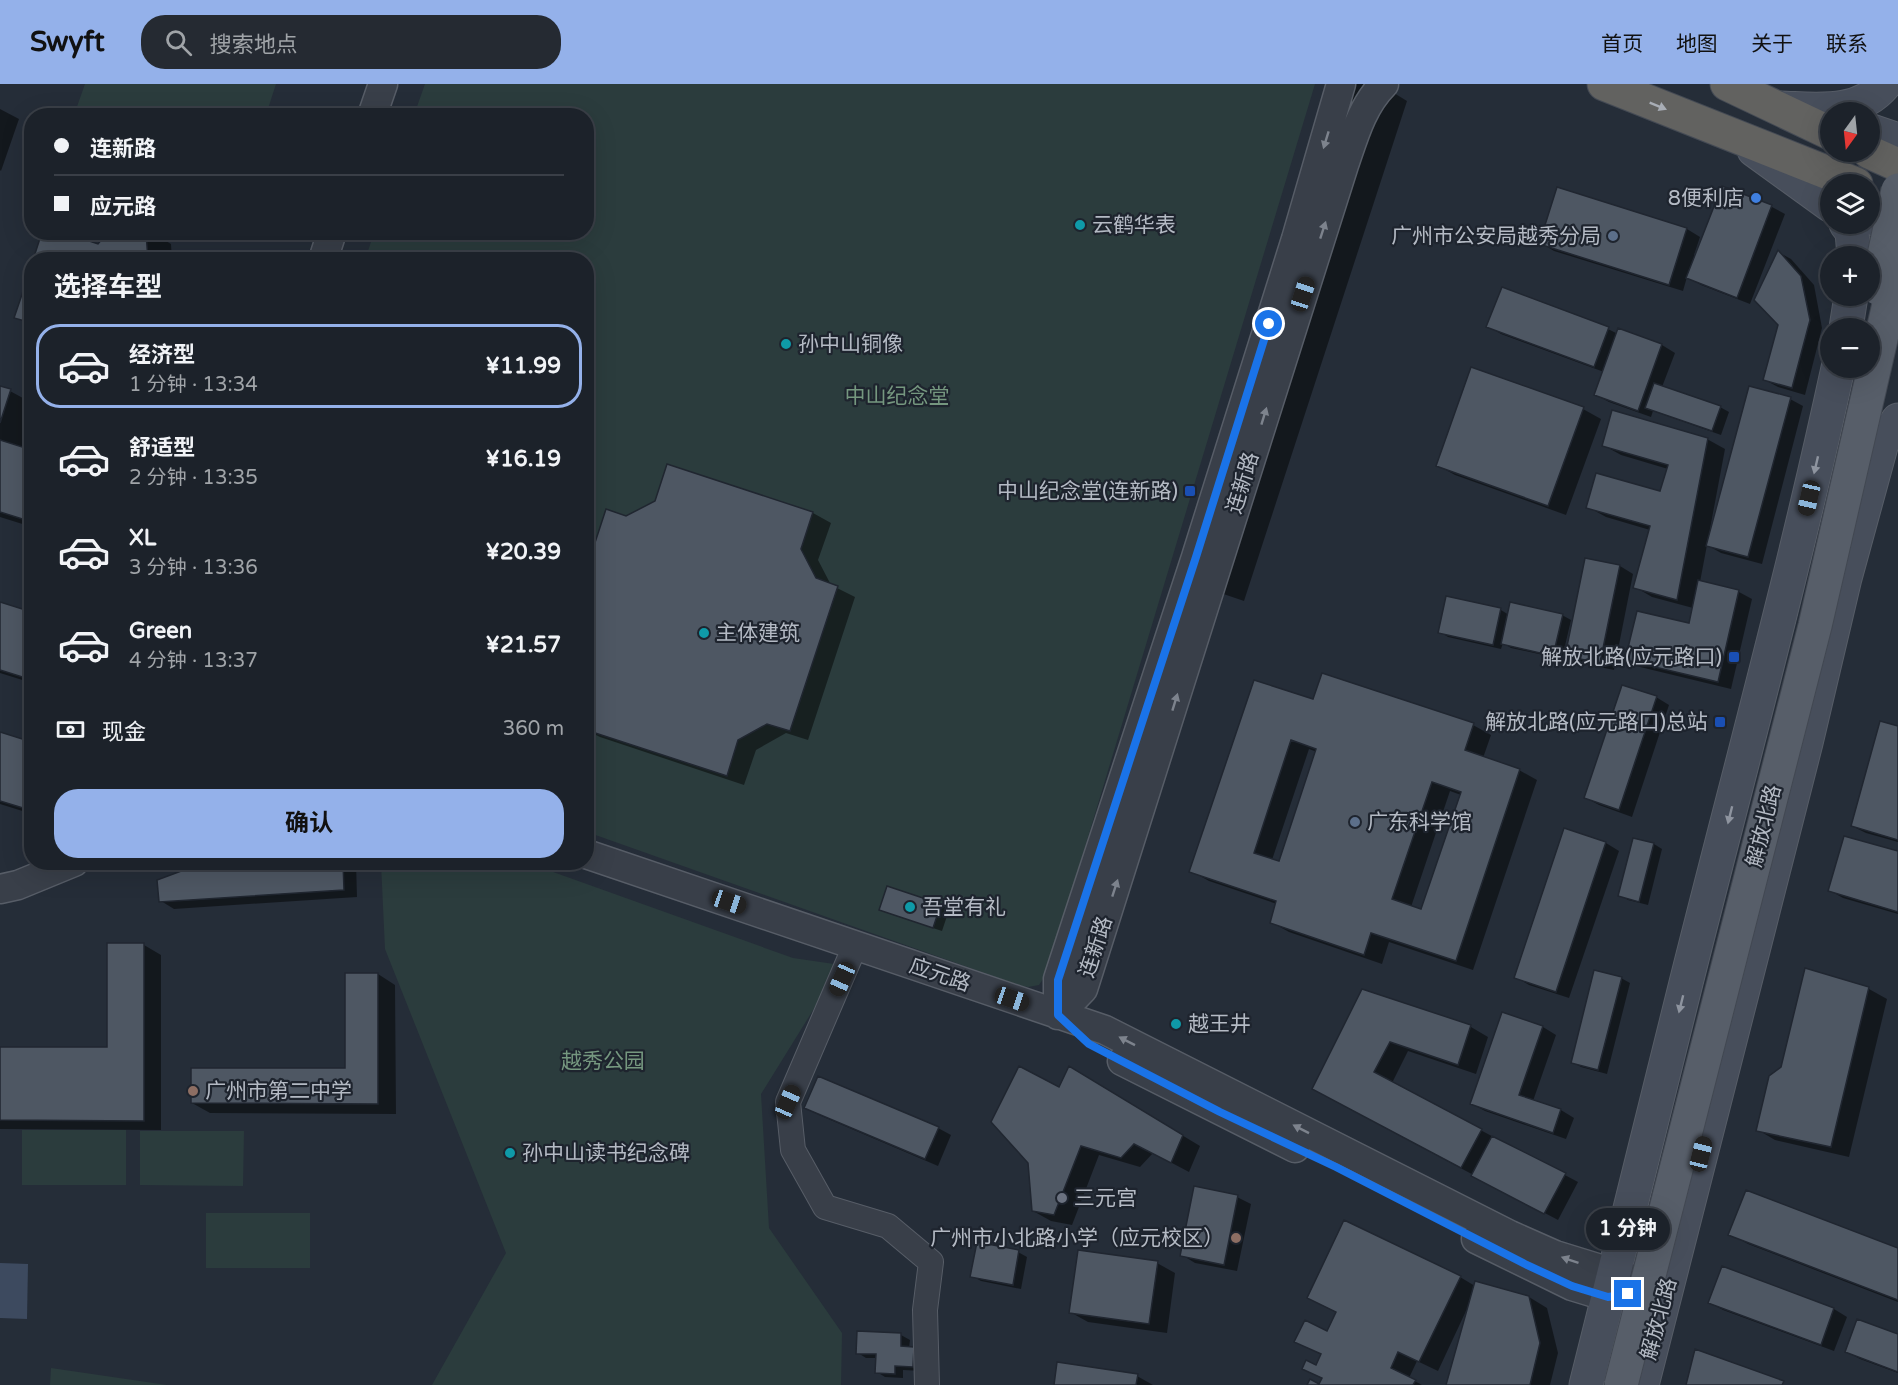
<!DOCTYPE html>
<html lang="zh">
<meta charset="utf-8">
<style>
body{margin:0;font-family:"Varela Round","Noto Sans SC",sans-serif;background:#252a32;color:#f1f3f6;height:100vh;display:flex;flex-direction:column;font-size:22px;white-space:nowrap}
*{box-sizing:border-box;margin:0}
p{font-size:20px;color:#a0a4a8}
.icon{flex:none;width:33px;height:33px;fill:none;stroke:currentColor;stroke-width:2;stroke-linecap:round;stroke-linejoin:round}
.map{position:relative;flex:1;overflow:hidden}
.drawer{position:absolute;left:24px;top:168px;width:570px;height:618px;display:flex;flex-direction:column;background:#1c222a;border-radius:24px;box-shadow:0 6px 24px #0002,0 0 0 2px #3a3f47}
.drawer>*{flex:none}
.banner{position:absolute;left:24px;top:24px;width:570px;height:132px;border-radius:24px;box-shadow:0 6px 24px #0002,0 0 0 2px #3a3f47;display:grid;align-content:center;height:132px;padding:0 30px;background:#1c222a}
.needle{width:39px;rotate:195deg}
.fabs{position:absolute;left:1820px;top:18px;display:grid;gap:12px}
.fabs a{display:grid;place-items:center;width:60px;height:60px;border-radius:50%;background:#1c222a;box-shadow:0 6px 24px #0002,0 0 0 2px #3a3f47;font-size:30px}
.end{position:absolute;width:27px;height:27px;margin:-14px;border:8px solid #1a73e8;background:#fff;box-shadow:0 0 0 3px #fff}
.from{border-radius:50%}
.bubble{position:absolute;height:42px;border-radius:21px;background:#1c222a;box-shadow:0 6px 24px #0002,0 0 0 2px #3a3f47;font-size:20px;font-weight:700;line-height:42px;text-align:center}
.car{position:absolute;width:18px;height:36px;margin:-18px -9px;border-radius:8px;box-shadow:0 0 4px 2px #0007;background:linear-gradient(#222 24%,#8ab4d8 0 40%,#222 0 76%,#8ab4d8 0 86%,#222 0)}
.banner b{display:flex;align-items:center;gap:21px;height:57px;font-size:22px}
.banner b+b{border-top:2px solid #3a3f47}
.banner i{width:15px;height:15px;background:#f1f3f6}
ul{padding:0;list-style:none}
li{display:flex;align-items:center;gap:18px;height:84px;margin:0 12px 9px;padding:0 18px;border:3px solid transparent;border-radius:24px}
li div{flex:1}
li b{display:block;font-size:22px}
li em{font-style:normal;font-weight:700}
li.active{border-color:#94b1ea}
li>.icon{width:54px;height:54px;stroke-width:1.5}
h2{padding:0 30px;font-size:27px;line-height:72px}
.pay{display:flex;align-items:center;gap:15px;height:66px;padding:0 30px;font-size:22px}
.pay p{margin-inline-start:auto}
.cta{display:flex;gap:12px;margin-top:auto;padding:12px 30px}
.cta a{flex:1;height:69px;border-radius:24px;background:#94b1ea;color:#111;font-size:24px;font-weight:700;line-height:69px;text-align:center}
header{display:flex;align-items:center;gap:36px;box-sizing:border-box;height:84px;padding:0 30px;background:#94b1ea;color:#111}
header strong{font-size:28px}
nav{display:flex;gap:33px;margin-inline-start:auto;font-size:21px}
.search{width:420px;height:54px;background:#252a32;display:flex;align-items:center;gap:15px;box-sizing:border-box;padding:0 21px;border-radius:24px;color:#a0a4a8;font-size:22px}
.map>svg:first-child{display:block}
.green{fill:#2b3c3d}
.water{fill:#3d4a5f}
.shadow{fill:#0007;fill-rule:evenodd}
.building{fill:#4e5763;stroke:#202630;stroke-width:1.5;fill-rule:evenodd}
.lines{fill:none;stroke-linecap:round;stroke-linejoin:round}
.minor-casing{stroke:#575d67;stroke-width:26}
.tertiary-casing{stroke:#575d67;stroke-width:31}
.secondary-casing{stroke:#575d67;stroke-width:35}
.trunk-casing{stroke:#444a54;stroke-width:35}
.minor{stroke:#393f49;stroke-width:24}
.tertiary{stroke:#393f49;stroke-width:28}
.secondary{stroke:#474e5b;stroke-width:33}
.trunk{stroke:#626260;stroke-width:33}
.primary-bridge-casing{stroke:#424852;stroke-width:35;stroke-linecap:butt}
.primary-bridge{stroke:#575e69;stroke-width:33}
.oneway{fill:#a8adb5}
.oneway2{fill:#7d838d}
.oneway3{fill:#8e949f}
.route{stroke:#1a73e8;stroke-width:8}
.shop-dot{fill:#3f7fe0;stroke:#1e242e;stroke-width:2}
.culture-dot{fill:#0f9aa8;stroke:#1e242e;stroke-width:2}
.service-dot{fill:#5c6f8a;stroke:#1e242e;stroke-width:2}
.transit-dot{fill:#1a4fb4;stroke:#1e242e;stroke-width:2}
.education-dot{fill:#8d6e63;stroke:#1e242e;stroke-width:2}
.worship-dot{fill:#6b7280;stroke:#1e242e;stroke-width:2}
.labels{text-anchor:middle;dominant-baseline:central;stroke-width:4.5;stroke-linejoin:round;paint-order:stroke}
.poi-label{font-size:21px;fill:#b4bac4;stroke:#1e242e;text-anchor:start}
.park-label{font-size:21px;fill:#75977f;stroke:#1e242e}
.street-label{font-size:21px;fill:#b4bac4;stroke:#1e242e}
</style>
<header>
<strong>Swyft</strong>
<div class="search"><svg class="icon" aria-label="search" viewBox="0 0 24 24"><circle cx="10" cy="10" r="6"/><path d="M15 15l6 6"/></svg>搜索地点</div>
<nav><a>首页</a><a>地图</a><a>关于</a><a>联系</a></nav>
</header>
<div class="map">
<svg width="1898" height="1301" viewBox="0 0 1898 1301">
<rect width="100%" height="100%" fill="#252d38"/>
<path class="green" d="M85,0h191l-10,31h-192z
M425,0h890l-268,889 -8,12 -11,2 -10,-2 -431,-153 -1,-572h-221l9,-27 212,-1v-116l-172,-1z
M381,779h147l265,95 48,7 -80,129 8,134 73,105 -1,52h-409l74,-132 -121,-304z
M22,1046h104v55h-104z
M140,1047h104l-1,55 -103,-1z
M206,1129h104v55h-104z
M51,1284l116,17h-117z"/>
<path class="water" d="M0,1179l28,1 -1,55 -27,-1z"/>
<path class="shadow" d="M1335,0h35l19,6 18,11 -163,500 -50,-17z
M0,25l19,10 -18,52 -1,-1z
M1722,104l50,19 13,7 -35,90 -49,-19 -14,-8 -4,14 -129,-40 -13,-8 146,-14 13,8 -6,18h2z
M110,148h41l20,12 1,16h-137l64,-14z
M1778,168l13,7 23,26 8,43 -17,67 -27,-8 -13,-7 15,-56z
M1488,242l120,3 10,5 1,-4 43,15 13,8 -13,34 58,20 9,5 -8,23 -68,-24 -2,6 -42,-15 -13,-7 8,-23 -103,-38z
M0,303l10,4 22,12v17l-10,28 10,3v76l-32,-10z
M1790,315l13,7 -41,158 -41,-11 -14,-8 -7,37 39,10 13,7 -21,90 -91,-22 -13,-7 63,-35 3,-17 -41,-11 -17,-10 15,-57 -44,-13 -18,-10 73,-14 7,-24 -47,-14 -18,-10 104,-6 18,10 -15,80 2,1z
M1583,325l18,10 -35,96 -111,-40 -18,-10z
M668,382l145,47 18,10 -13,37 13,25 24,12 -47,143 -22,-7 -30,17 -12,35 -144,-48 -14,-7 40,-213 30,-15z
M1586,475l34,7 13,8 -19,96 -34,-7 -13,-8z
M1448,514l53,12 8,5h53l9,5 -9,39 -51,-11 -8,-5 -2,6 -53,-12 -8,-5z
M0,520l32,10v69l-32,-10z
M1656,613l13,8 -37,112 -33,-12 -13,-7z
M1314,617l159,24 18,10 -8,23 36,12 18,10 -64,190 -84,-28 -7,22 -93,-32 -18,-10 6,-18 -68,-23 -18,-10zM1309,665l8,3 -37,111 -8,-3zM1450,707l11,4 -39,116 -11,-4z
M1898,644v114l-32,-9 -14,-7z
M0,650l32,10v70l-32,-10z
M1565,746l41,13 13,8 -50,147 -40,-13 -13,-8z
M1634,755l20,5 8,5 -14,56 -20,-5 -8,-5z
M1898,769v61l-55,-16 -14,-8z
M249,778h107l1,35 -183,12 -13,-8z
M888,803l53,18 8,5 -7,21 -52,-17 -9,-5z
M144,861l17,10v175l-161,-1v-80h108z
M1806,886l63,19 18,10 -38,158 -74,-17 -17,-10 24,-63z
M378,890l17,11 1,129 -186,-1 -18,-10 154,-33z
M1621,894l9,5 -23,91 -26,-7 -9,-5z
M1363,906l108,37 17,10 -12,37 -68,-23 -16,32 186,99 -20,38 -227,-121z
M1503,929l40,14 13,8 -23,66 28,9 13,8 -8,21 -81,-28 -13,-7z
M1087,994l113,68 -11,26 -36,-19 -13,14 -41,-12 -27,70 -21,-4 -18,-10 27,-122z
M806,1024l132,20 13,7 -13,31 -119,-51z
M1237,1113l14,7 -14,67 -42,-8 -13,-8z
M1730,1150l168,16v52l-150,-58z
M1018,1168l9,5 -6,32 -40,-8 -9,-5z
M1157,1179l18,10 -8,60 -79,-11 -18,-10z
M1723,1184l111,41 13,8 -13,34 -111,-41 -13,-7z
M1460,1193l15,9 54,11 18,11 11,45 -8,32h-103l21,-74h-2l-28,60 -21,-10 -8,17 13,7h-102l3,-6 -19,-11 13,-1 5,-12 -26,-14 32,-8z
M901,1251l9,5 -1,8h5l9,5 -1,18 -19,-1v8l-18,-1 -8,-5v-14h-11l-8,-5z
M1898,1251v38l-38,-14 -13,-7z
M1137,1292l16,9h-98z"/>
<path class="building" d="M1722,102l50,19 -35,93 -51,-20z
M1557,103l130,41 -18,57 -130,-41z
M42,148h20l36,12 10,-12h38l2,28h-115z
M1778,166l23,26 9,44 -18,68 -29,-8 15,-55 -24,-25z
M32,181v58l-18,-5z
M1502,203l107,40 -15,40 -108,-40z
M1618,244l44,16 -24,67 -44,-16z
M1471,283l113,40 -36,99 -112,-40z
M1654,299l67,23 -9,25 -67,-23z
M0,302l11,3 -11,34z
M1749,302l42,11 -43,160 -42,-11z
M1612,326l96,28 -31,162 -44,-12 17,-62 -64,-18 10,-35 64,18 8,-26 -66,-19z
M0,356l32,10v72l-32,-10z
M667,380l146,48 -12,37 15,29 22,8 -48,145 -23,-7 -29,16 -11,36 -141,-46v-21l6,-17 -6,-12v-110l20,-61 20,7 29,-15z
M1585,474l35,7 -20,98 -35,-7z
M1698,496l41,10 -21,92 -93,-22 12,-49 52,12z
M1446,512l55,12 -8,37 -55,-12z
M0,518l32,10v68l-32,-10z
M1510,518l53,12 -10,42 -52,-12z
M1322,589l152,50 -9,27 55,19 -64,192 -85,-28 -7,22 -94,-32 6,-22 -87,-29 65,-192 59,19zM1291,656l25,9 -37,112 -25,-8zM1432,698l29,10 -40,117 -29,-10z
M1622,601l35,11 -38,114 -35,-12z
M1880,637l18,5v114l-47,-14z
M0,648l32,10v39l-9,27 -23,-7z
M1564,744l42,14 -50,150 -42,-14z
M1844,752l54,15v61l-70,-21z
M1633,754l21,5 -15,59 -21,-6z
M234,778h109l1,28 -185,12 -2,-22 35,-13z
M887,802l54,18 -8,24 -54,-18z
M107,859h37v178l-144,-1v-73h107z
M1805,884l64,19 -38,160 -75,-16 13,-55 12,-9z
M1594,886l28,7 -24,93 -27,-7z
M345,889h33v131l-187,-1v-35h154z
M1362,905l109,36 -13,40 -68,-23 -16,30 108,57 -21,39 -149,-79z
M1502,928l41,14 -24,69 42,14 -8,24 -83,-29z
M1019,982l40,21 10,-21 114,69 -12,28 -37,-19 -13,14 -40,-12 -27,69 -22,-4 -4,-48 -37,-41z
M818,992l121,51 -14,32 -121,-51z
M1492,1052l74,37 -22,41 -73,-38z
M1194,1102l44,9 -14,70 -44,-9z
M1746,1106l152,58v52l-170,-65z
M1344,1136l117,56 -42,86 -21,-10 -7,16 25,12 -3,5h-106l3,-6 9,5 3,-6 -20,-9 4,-9 10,5 5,-11 -27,-12 11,-22 22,11 9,-19 -29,-14z
M977,1158l42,8 -6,35 -43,-8z
M1078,1166l80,11 -9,63 -80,-11z
M1722,1182l112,42 -13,37 -113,-42z
M1475,1197l54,15 11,47 -10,42h-84z
M1857,1235l41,15v38l-53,-20z
M857,1247l44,2v13l13,1 -1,20 -18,-1v8l-20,-1 1,-19h-20z
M1695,1265l89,32 -2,4h-96z
M1057,1278l81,12 -2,11h-82z"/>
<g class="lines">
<g class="minor-casing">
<path id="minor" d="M855,862l-67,156 5,48 32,57 63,19 43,36 -6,48 2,75"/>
</g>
<g class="tertiary-casing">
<path id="tertiary" d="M372,32l11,-32
M323,176l9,-28
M586,770l519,176 405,205 45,20 81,25
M0,805l18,-4 56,-23
M1058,931l25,-26 261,-824c10,-29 18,-59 40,-81
M1058,931v-36l138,-422 100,-318 45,-155
M1122,977l173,87
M1476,1155l96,47 36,11"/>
</g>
<g class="secondary-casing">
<path id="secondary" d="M1780,24c36,1 79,8 105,-24
M1869,46l29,10
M1754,66l76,55
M1869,132l29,14
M1846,140l6,8 2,24
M1846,244l5,-32
M1586,1301c33,-131 65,-262 98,-394 52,-208 109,-414 154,-623
M1642,1301l164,-642 39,-165 37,-135 16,-23"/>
</g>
<g class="trunk-casing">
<path id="trunk" d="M1604,0l252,100
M1727,0l103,49
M1869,68l29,13"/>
</g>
<use href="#minor" class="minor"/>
<use href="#tertiary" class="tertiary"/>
<use href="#secondary" class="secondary"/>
<use href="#trunk" class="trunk"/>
<g class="primary-bridge-casing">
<path id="primary-bridge" d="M1877,204l21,-98
M1621,1301l194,-759 83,-361"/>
</g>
<use href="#primary-bridge" class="primary-bridge"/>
</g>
<defs><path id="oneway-solid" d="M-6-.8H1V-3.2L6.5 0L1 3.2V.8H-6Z" transform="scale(1.5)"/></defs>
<use class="oneway" href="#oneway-solid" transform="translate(1658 22) rotate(22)"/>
<g class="oneway2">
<use href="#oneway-solid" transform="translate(1326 56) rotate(107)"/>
<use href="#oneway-solid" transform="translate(1323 146) rotate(-72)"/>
<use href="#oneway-solid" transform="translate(1264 332) rotate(-73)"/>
<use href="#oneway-solid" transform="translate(1175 618) rotate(-73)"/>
<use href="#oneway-solid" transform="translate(1115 804) rotate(-72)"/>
<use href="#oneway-solid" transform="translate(1127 957) rotate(-153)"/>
<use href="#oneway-solid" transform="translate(1301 1045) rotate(-153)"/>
<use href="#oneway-solid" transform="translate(1570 1176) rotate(-161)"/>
</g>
<g class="oneway3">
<use href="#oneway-solid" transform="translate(1816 381) rotate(103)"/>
<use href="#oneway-solid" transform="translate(1730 731) rotate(104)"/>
<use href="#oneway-solid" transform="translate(1681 920) rotate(104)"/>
</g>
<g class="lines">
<path class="route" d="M1269,240l-73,233 -138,423v35l31,29 131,68 116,55 189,97 47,22 36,11 20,-3"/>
</g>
<circle class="shop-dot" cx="1756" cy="114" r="6"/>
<g class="culture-dot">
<circle cx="1080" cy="141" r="6"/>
<circle cx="786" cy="260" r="6"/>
<circle cx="704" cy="549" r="6"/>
<circle cx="910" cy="823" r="6"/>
<circle cx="1176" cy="940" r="6"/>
<circle cx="510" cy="1069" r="6"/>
</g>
<g class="service-dot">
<circle cx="1613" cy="152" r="6"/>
<circle cx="1355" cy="738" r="6"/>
</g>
<g class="transit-dot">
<rect x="1184" y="401" width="12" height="12" rx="3"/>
<rect x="1728" y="567" width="12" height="12" rx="3"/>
<rect x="1714" y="632" width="12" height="12" rx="3"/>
</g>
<g class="education-dot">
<circle cx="193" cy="1007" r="6"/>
<circle cx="1236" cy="1154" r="6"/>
</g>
<circle class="worship-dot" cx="1062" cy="1114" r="6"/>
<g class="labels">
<g class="poi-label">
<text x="1744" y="114" text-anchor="end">8便利店</text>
<text x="1092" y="141">云鹤华表</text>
<text x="1601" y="152" text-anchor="end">广州市公安局越秀分局</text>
<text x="798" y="260">孙中山铜像</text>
<text x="1178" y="407" text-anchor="end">中山纪念堂(连新路)</text>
<text x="716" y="549">主体建筑</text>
<text x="1722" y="573" text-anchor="end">解放北路(应元路口)</text>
<text x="1708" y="638" text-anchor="end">解放北路(应元路口)总站</text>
<text x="1367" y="738">广东科学馆</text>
<text x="922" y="823">吾堂有礼</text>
<text x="1188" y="940">越王井</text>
<text x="205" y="1007">广州市第二中学</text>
<text x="522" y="1069">孙中山读书纪念碑</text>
<text x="1074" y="1114">三元宫</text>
<text x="1224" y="1154" text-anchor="end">广州市小北路小学（应元校区）</text>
</g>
<g class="park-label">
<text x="897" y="312">中山纪念堂</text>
<text x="603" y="977">越秀公园</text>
</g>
<g class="street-label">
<text transform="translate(1243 399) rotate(-73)">连新路</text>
<text transform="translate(1764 742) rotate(-76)">解放北路</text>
<text transform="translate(1096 863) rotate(-72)">连新路</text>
<text transform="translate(940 891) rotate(19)">应元路</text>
<text transform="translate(1659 1235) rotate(-75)">解放北路</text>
</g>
</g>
</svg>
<div class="fabs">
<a><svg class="needle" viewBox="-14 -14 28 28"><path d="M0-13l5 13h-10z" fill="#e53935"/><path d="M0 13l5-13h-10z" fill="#a0a4a8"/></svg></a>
<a><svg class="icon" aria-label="layers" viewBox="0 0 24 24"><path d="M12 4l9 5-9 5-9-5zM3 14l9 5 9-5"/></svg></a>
<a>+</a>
<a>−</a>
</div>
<i class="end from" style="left:1269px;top:240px"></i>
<i class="end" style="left:1628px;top:1210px"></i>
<div class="bubble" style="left:1586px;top:1124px;width:84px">1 分钟</div>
<i class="car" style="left:1303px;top:210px;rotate:18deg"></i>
<i class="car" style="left:1809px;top:414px;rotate:193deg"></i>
<i class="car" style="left:729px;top:818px;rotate:109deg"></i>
<i class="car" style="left:842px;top:895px;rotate:204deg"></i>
<i class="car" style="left:1012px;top:915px;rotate:109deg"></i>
<i class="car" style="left:788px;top:1018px;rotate:24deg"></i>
<i class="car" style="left:1701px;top:1070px;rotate:14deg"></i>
<div class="banner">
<b><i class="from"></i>连新路</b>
<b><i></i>应元路</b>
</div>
<section class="drawer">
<h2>选择车型</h2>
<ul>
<li class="active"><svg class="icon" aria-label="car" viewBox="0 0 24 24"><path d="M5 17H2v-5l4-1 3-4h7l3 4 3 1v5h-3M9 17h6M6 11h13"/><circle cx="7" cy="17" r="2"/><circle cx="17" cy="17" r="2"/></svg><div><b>经济型</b><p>1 分钟 · 13:34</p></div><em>¥11.99</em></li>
<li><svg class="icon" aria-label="car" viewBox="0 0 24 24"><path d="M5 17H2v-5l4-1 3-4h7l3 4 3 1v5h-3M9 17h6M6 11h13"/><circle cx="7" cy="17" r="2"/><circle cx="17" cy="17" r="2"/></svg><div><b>舒适型</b><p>2 分钟 · 13:35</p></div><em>¥16.19</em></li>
<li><svg class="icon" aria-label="car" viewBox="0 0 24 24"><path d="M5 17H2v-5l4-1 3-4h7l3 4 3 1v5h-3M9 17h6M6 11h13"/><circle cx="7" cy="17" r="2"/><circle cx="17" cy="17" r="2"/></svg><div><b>XL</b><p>3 分钟 · 13:36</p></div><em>¥20.39</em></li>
<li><svg class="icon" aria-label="car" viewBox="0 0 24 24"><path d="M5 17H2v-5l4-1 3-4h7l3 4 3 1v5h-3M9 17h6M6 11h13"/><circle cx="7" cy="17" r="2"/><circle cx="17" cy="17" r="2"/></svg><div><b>Green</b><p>4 分钟 · 13:37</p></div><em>¥21.57</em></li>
</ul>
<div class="pay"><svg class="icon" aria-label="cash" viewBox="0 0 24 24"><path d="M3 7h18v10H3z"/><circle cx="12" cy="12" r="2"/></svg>现金<p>360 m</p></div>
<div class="cta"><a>确认</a></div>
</section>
</div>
